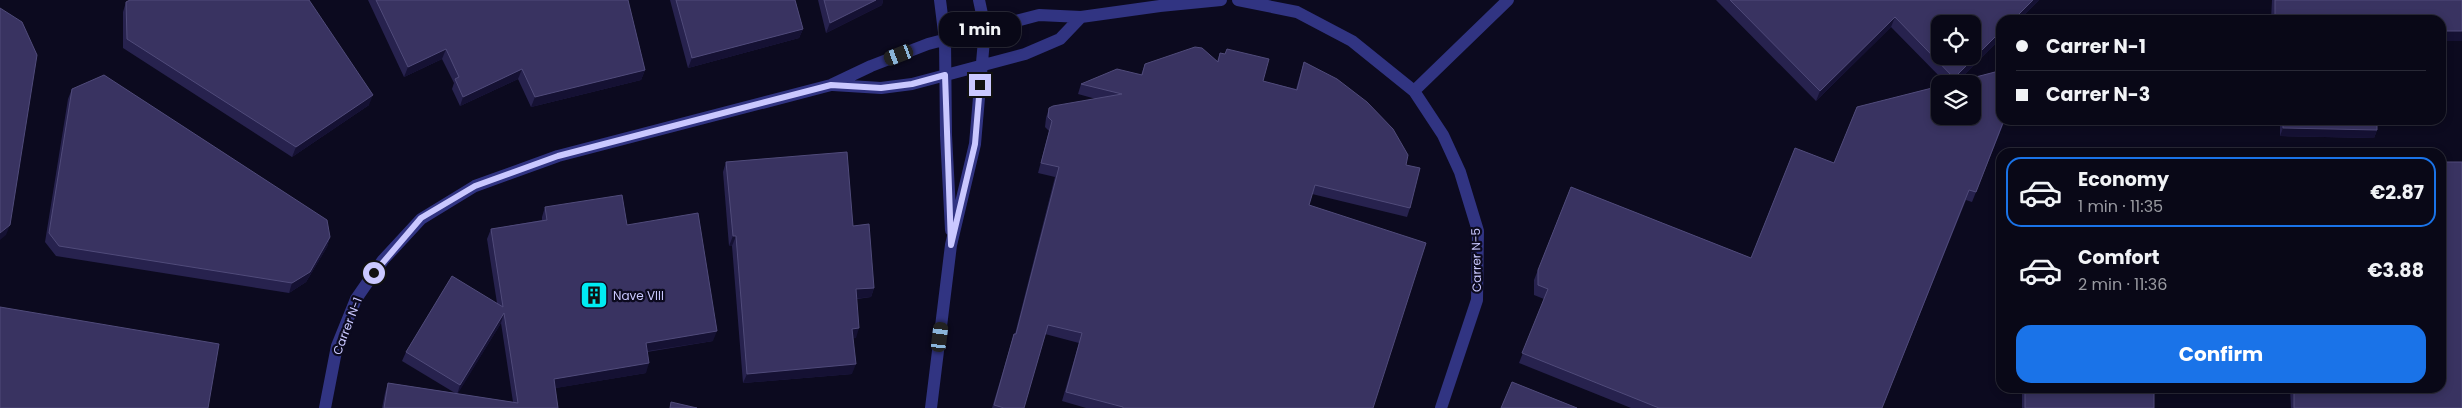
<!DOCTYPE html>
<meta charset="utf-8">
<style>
body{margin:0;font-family:Poppins,sans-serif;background:#171624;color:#f1f3f6;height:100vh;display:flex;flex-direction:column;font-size:19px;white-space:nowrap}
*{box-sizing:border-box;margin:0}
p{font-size:16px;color:#999aa1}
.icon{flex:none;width:28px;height:28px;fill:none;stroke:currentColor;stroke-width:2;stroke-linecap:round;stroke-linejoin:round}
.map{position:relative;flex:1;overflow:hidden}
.panel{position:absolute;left:1996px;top:148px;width:450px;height:245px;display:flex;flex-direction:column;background:#090817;border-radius:15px;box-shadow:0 2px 8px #0003,0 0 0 1px #292936}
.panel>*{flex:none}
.banner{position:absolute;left:1996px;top:15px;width:450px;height:110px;border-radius:15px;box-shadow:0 2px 8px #0003,0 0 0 1px #292936;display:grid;align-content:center;height:110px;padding:0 20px;background:#090817}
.buttons{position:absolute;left:1931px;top:15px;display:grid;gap:10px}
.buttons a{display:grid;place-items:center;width:50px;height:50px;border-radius:10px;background:#090817;box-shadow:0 2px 8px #0003,0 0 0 1px #292936;font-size:25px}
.end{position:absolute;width:22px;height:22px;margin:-11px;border:6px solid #cac8ff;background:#111;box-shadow:0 0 0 2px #111}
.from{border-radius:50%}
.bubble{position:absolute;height:35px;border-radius:15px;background:#090817;box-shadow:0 2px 8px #0003,0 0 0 1px #292936;font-size:16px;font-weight:700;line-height:35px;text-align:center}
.car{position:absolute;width:15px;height:30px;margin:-15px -8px;border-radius:6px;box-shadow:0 0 4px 1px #0007;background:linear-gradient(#222 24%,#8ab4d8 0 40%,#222 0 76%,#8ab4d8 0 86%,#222 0)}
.banner b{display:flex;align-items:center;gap:18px;height:48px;font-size:19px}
.banner b+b{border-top:1px solid #292936}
.banner i{width:12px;height:12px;background:#f1f3f6}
ul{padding:9px 0 0;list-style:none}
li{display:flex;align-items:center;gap:15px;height:70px;margin:0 10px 8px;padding:0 10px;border:2px solid transparent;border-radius:15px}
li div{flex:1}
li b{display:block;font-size:19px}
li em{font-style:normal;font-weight:700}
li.current{border-color:#1a73e8}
li>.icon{width:45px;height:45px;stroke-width:1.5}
.button{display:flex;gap:10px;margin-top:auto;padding:10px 20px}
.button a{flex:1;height:58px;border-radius:15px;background:#1a73e8;color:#fff;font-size:20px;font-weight:700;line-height:58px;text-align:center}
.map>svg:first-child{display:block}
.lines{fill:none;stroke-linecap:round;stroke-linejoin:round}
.street{stroke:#313482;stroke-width:12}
.wall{fill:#27224e;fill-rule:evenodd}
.shaded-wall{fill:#151133}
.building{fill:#393361;stroke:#504b7a;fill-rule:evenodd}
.route{stroke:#cac8ff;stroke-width:6}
.labels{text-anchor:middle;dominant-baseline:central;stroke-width:4.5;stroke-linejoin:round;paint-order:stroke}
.street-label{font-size:12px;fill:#cac8ff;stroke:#0c0a1f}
.poi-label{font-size:12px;fill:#cac8ff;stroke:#0c0a1f;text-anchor:start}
</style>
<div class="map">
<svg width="2462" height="408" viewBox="0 0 2462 408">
<rect width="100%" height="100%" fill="#0c0a1f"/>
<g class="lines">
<path class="street" d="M940,0l5,40 1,95 5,95
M1238,0l59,12 55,29 62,50 29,44 17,37 18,59 -1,69 -36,108
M833,85l48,3 31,-4 113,-30 35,-15 21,-22
M1414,91l94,-91
M325,408l12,-62 19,-47 27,-39 38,-41 54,-33 83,-30 273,-71 40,-19 57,-22 111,-29 42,2 79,-11 61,-6
M931,408l20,-163 24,-101 10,-116 -6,-28"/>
</g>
<path class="wall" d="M368,0h260l17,70 -4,10 -110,27 -13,-28 -58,27 -8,-17 2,-6 -12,-24 -38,18z
M670,0h125l8,29 -4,9 -111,30z
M818,0h65l-1,5 -56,28z
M1716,0h323l-20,20h-18v18l-44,44 38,-10 6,3v45h4l-33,82 -6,-2 -84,208h-251l-112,-45 25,-64 -10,-4v-15l37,-93 180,71 44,-110 39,15 23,-56 83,-21v30h32v-32h-25l-56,-57 -75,74zM1940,24h32v32h-32z
M2272,0h190v41h-21v-21h-170z
M126,2l243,103 -77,52 -169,-109v-36z
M1227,49l36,32 33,8 5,-17 3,-10 102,103 4,43 -3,9 -95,-23 -3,11 64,203h-287l-24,-7 17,-58 -34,-9 -21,74h-32l19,-64 3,-10h1l40,-157 -17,-4 11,-42 -4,-4 1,-9 3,-10 47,-9 -18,-5 3,-10 60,-9 4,-11 72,-3 3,-8 5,1z
M72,89l258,148 -3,10 -21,35 -17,11 -233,-37 -11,-14 23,-143z
M2280,120h97v10l-3,8 -94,-2z
M726,162l127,64 21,62 -3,9 -14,2 -1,39h-3l-1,36 -109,9 -11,-137h-3l-6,-74z
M545,207l82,18 86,116 -66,11 -1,21 -91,15 3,20h-176l3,-15 3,-10 67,10 -53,-32 4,-9 91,-49 -10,-64 4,-10 51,-9v-3zM501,323l12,79 -56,-8z
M2022,388h132v20h-132z
M2290,388h151l21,20h-171z"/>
<path class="shaded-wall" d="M876,0h7l-1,5 -56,28 4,-10z
M2033,0h6l-20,20h-6z
M1895,17l-4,10 -75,74 4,-10z
M803,29l-4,9 -111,30 4,-10z
M2001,31v7l-46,46h-3l2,-6z
M2441,31h21v10h-21z
M446,49l-4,10 -38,18 4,-10z
M522,69l-4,10 -58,27 3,-9z
M645,70l-4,10 -110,27 4,-10z
M373,95l-4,10 -77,52 4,-10z
M2283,128l94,2 -3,8 -94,-2z
M10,225l-4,10 -6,5v-7z
M733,236h3l-4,10h-3z
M330,237l-3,10 -21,35 -17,11 3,-10z
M874,288l-3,9 -19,2 4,-10z
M504,313l-3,10 -44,72 3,-10z
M859,328l-3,10 -7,1 3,-10z
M717,331l-4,10 -71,11 4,-9z
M649,363l-3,10 -96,16 4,-10z
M856,364l-4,10 -109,9 4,-9z"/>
<path class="building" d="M130,0h179l64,95 -77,52 -169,-108 -1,-37z
M376,0h252l17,70 -110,27 -13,-28 -59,28 -8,-18 4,-2 -13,-28 -38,18z
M676,0h119l8,29 -111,29z
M824,0h52l-46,23z
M1730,0h303l-20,20h-12v11l-47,47 -59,-61 -75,74zM1940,24h32v32h-32z
M2275,0h187v31h-21v-11h-166z
M0,8l22,14 15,33 -27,170 -10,8z
M1195,47l7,1 16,14 2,-9 5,1 2,-5 42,10 -6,22 34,9 7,-28 33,17 30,23 26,27 15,26 -2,10 14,3 -10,40 -95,-23 -6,20 117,38 -53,165h-250v-1l-57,-15 16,-59 -34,-8 -24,83h-20l-10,-3 20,-71h2l43,-167 -18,-4 11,-42 -4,-4 1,-9 4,-2 69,-12 -41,-10 36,-15 25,6 3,-11z
M1995,72l6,3v45h3l-28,72 -7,-2 -87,218h-223l-137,-55 26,-64 -10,-4v-15l33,-83 180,71 44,-110 39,15 23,-56 83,-21v30h32v-32h-23z
M104,75l223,145 3,17 -20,35 -18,11 -233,-37 -10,-13 23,-144z
M2283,120h94v10l-94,-2z
M2030,150l146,1v1h-146z
M847,152l6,74 16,-2 5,64 -18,1 3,39 -7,1 4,35 -109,10 -11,-138h-3l-7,-74z
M2441,162h21v246h-168v-20h147z
M622,195l5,30 71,-12 19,118 -71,12 3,20 -95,16 4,29h-174l4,-25 130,20 -14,-90 -44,72 -54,-33 46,-76 51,31 -12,-78 56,-9 -2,-13z
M0,307l219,37 -11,64h-208z
M1512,382l65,26h-76z
M2025,388h129v20h-129z
M671,402l26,6h-27z"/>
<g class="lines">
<path class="route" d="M374,273l47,-55 54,-32 83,-30 273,-71 50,3 31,-4 33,-9 6,170 24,-101 5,-59"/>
</g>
<defs>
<g id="building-square" transform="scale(1.4375)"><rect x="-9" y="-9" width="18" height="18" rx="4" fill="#00ecf3" stroke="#0c0a1f"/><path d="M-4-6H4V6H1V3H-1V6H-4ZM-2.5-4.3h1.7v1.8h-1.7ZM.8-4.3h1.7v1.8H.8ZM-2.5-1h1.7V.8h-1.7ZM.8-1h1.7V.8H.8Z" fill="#111"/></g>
</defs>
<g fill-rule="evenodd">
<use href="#building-square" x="594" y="295"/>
</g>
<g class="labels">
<g class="street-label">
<text transform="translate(1476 260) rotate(-91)">Carrer N-5</text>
<text transform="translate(347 326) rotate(-69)">Carrer N-1</text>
</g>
<g class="poi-label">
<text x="613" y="295">Nave VIII</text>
</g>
</g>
</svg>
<div class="buttons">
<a><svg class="icon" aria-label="locate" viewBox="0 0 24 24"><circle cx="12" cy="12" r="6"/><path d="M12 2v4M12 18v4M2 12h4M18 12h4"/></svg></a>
<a><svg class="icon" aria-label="layers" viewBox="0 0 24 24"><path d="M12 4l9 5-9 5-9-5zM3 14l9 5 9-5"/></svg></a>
</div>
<i class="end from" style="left:374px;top:273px"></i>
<i class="end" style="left:980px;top:85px"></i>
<div class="bubble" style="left:939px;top:12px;width:82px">1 min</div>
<i class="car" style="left:899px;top:55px;rotate:249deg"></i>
<i class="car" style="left:940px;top:337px;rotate:7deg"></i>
<div class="banner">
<b><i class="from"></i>Carrer N-1</b>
<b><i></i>Carrer N-3</b>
</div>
<section class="panel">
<ul>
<li class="current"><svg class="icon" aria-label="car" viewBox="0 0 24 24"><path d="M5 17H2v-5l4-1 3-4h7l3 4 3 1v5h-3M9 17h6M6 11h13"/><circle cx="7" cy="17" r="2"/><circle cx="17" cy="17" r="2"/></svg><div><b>Economy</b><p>1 min · 11:35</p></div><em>€2.87</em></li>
<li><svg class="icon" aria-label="car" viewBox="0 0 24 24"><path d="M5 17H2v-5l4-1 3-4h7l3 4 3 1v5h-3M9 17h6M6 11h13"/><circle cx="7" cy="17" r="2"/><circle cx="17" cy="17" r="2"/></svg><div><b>Comfort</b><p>2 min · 11:36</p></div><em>€3.88</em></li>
</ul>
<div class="button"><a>Confirm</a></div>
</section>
</div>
